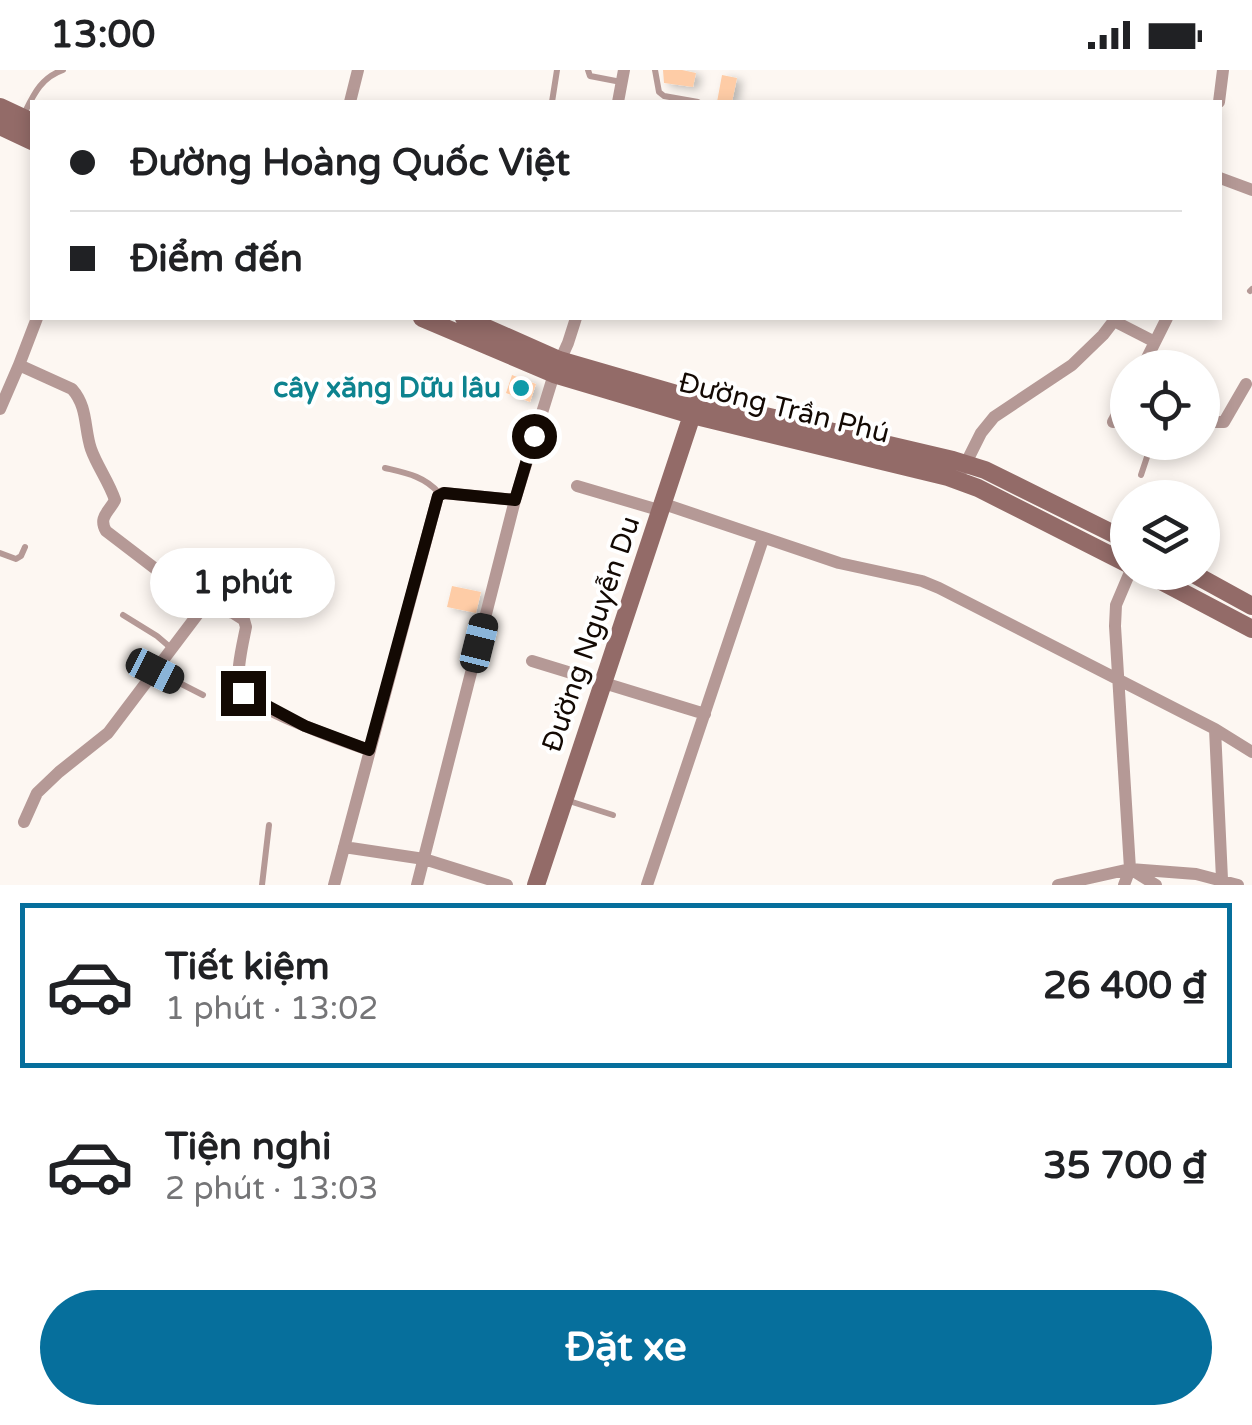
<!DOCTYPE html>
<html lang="vi">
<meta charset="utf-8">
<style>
body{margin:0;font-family:"Varela Round",sans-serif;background:#f2f2f2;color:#202124;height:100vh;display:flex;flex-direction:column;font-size:38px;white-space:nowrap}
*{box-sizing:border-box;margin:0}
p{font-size:32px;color:#757577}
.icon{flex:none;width:55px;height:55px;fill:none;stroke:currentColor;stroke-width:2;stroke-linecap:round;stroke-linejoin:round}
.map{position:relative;height:815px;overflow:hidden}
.drawer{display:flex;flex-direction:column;background:#fff;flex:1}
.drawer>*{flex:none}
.hud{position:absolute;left:30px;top:30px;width:1192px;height:220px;border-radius:0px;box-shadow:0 5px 15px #0003;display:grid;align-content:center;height:220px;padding:0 40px;background:#fff}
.tools{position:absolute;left:1110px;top:280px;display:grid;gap:20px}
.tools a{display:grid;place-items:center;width:110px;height:110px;border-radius:50%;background:#fff;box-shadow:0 5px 15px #0003;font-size:50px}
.end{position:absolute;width:45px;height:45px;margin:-22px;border:12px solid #130903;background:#fff;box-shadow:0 0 0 5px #fff}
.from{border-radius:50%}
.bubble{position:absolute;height:70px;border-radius:35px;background:#fff;box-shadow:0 5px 15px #0003;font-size:32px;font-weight:700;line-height:70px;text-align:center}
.car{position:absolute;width:30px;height:60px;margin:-30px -15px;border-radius:12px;box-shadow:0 0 8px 2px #0007;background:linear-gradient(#222 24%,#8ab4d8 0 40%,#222 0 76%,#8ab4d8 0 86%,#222 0)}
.hud b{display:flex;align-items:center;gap:35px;height:95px;font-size:38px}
.hud b+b{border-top:2px solid #e0e0e0}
.hud i{width:25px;height:25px;background:#202124}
ul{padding:18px 0 0;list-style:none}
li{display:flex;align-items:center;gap:30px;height:165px;margin:0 20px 15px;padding:0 20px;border:5px solid transparent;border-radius:0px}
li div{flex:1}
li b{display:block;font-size:38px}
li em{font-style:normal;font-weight:700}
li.selected{border-color:#066f9c}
li>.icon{width:90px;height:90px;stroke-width:1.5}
.button{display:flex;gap:20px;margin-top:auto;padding:20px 40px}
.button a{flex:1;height:115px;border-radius:60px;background:#066f9c;color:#fff;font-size:40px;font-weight:700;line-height:115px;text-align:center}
.status{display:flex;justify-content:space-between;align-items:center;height:70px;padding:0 50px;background:#fff;direction:ltr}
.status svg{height:28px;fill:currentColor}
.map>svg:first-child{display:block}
.building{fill:#fecca6;filter:url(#shadow)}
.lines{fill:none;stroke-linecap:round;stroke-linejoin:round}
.lane{stroke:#b59996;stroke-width:6}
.street{stroke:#b59996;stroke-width:12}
.secondary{stroke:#936b68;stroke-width:18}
.route{stroke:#130903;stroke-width:12}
.culture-dot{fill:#0f9aa8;stroke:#fff;stroke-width:4}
.labels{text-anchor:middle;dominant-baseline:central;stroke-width:8;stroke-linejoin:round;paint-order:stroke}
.culture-label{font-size:28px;font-weight:bold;fill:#0d838f;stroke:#fff;text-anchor:end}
.street-label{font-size:28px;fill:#130903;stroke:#fff}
</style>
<div class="status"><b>13:00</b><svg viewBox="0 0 49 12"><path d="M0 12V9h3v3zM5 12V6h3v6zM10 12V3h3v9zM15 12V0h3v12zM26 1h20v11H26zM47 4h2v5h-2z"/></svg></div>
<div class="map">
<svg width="1252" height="815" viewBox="0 0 1252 815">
<defs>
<filter id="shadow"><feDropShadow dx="5.5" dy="3" stdDeviation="5" flood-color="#0004"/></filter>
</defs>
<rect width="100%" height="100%" fill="#fdf7f2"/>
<path class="building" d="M663,0h19l14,3 -3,14 -29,-4z
M722,5l15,3 -5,24h-15z
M512,305l24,9 -6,18 -24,-9z
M452,516l29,6 -5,21 -29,-6z"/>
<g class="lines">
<path class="lane" d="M588,0l2,6 31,6
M655,0l4,22 5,4 34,6
M552,32l5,-32
M23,46c10,-20 17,-38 40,-46
M1250,221l2,-2
M385,398c21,5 39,8 54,25
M1141,405l11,-33
M0,483l16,6 5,-3 4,-9
M123,545l34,21 14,12
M156,601l47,24
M566,730l47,15
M262,815l7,-60"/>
<path class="street" d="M350,32l8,-32
M618,32l6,-32
M1219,32l4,-32
M1220,108l32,12
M37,248l-18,47 53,24c16,18 12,39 19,60 6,17 18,33 24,51 -6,12 -17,17 -9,31l98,75 29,7 11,7 2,7c-3,16 -12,50 -5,63 10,18 104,52 128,60
M1114,251l41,21 12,-24
M1142,298l13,-26
M0,339l19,-44
M1202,343l15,9h7l22,-38
M1113,352l15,-27
M963,399l18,-36 13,-16 78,-52 31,-30 13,-17
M577,416l85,25
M664,434l175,59 83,18 17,7 276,141 37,23
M532,591l173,53
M1215,659l7,150
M24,752l13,-29 22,-21 49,-39 96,-127
M344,777l80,12 83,26
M1132,800l24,15
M334,815l104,-389 5,-3 72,7
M417,815l98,-385 39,-126 14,-31 8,-25
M647,815l116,-346
M1058,815l72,-16 66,5 42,11
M1124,815l6,-16 -15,-243 1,-21 14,-33"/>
<path class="secondary" d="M0,37l32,15
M0,56l32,15
M422,248l132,56 138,41 256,62 30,11 150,76
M464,248l95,42 138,40 256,60 32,10 143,71
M1144,502l108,57
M1190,502l62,34
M536,815l159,-479"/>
</g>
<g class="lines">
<path class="route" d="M243,623l62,33 64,24 69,-254 6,-3 71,7 19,-64"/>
</g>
<circle class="culture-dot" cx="521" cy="318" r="10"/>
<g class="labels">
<g class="culture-label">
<text x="501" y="318">cây xăng Dữu lâu</text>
</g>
<g class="street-label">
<text transform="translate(784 338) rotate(14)">Đường Trần Phú</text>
<text transform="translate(591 564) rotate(-71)">Đường Nguyễn Du</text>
</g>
</g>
</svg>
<div class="tools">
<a><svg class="icon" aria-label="locate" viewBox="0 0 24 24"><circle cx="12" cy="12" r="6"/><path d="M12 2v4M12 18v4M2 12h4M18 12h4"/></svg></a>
<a><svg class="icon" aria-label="layers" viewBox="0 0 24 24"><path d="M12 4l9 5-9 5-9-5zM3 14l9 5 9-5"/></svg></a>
</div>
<i class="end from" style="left:534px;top:366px"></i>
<i class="end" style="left:243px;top:623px"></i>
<div class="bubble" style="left:150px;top:478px;width:185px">1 phút</div>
<i class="car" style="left:479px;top:573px;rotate:14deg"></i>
<i class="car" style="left:155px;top:601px;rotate:117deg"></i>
<div class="hud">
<b><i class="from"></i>Đường Hoàng Quốc Việt</b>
<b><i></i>Điểm đến</b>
</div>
</div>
<section class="drawer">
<ul>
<li class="selected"><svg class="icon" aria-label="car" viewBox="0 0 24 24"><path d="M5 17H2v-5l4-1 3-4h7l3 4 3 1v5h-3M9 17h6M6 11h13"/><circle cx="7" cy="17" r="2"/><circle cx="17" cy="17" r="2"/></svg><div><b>Tiết kiệm</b><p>1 phút · 13:02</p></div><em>26 400 ₫</em></li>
<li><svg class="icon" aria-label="car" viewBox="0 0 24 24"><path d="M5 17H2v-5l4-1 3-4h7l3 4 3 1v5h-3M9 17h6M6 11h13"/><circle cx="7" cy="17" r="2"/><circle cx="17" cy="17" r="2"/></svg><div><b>Tiện nghi</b><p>2 phút · 13:03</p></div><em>35 700 ₫</em></li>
</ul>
<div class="button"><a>Đặt xe</a></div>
</section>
